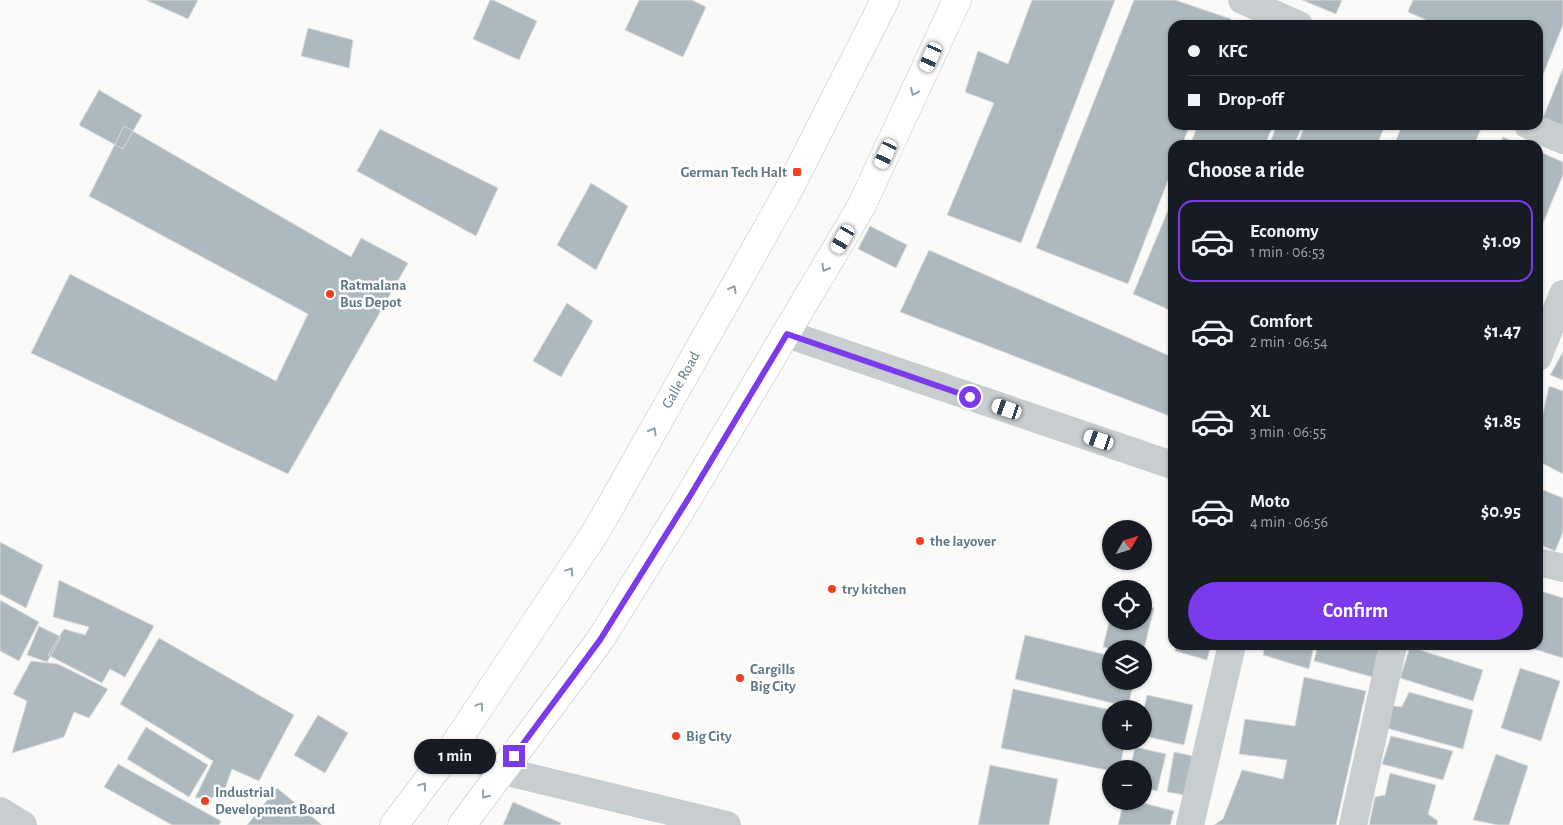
<!DOCTYPE html>
<meta charset="utf-8">
<style>
body{margin:0;font-family:"Alegreya Sans",sans-serif;background:#242831;color:#f1f3f6;height:100vh;display:flex;flex-direction:column;font-size:19px;white-space:nowrap}
*{box-sizing:border-box;margin:0}
p{font-size:16px;color:#9ea1a6}
.icon{flex:none;width:28px;height:28px;fill:none;stroke:currentColor;stroke-width:2;stroke-linecap:round;stroke-linejoin:round}
.map{position:relative;flex:1;overflow:hidden}
.details{position:absolute;left:1168px;top:140px;width:375px;height:510px;display:flex;flex-direction:column;background:#171b24;border-radius:15px;box-shadow:0 1px 4px #0004}
.details>*{flex:none}
.hud{position:absolute;left:1168px;top:20px;width:375px;height:110px;border-radius:15px;box-shadow:0 1px 4px #0004;display:grid;align-content:center;height:110px;padding:0 20px;background:#171b24}
.needle{width:32px;rotate:51deg}
.controls{position:absolute;left:1102px;top:520px;display:grid;gap:10px}
.controls a{display:grid;place-items:center;width:50px;height:50px;border-radius:50%;background:#171b24;box-shadow:0 1px 4px #0004;font-size:25px}
.end{position:absolute;width:22px;height:22px;margin:-11px;border:6px solid #7c3aed;background:#fff;box-shadow:0 0 0 2px #fff}
.from{border-radius:50%}
.bubble{position:absolute;height:35px;border-radius:18px;background:#171b24;box-shadow:0 1px 4px #0004;font-size:16px;font-weight:700;line-height:35px;text-align:center}
.car{position:absolute;width:15px;height:30px;margin:-15px -8px;border-radius:6px;box-shadow:0 0 4px 1px #0007;background:linear-gradient(#fff 24%,#345 0 40%,#fff 0 76%,#345 0 86%,#fff 0)}
.hud b{display:flex;align-items:center;gap:18px;height:48px;font-size:19px}
.hud b+b{border-top:1px solid #363941}
.hud i{width:12px;height:12px;background:#f1f3f6}
ul{padding:0;list-style:none}
li{display:flex;align-items:center;gap:15px;height:82px;margin:0 10px 8px;padding:0 10px;border:2px solid transparent;border-radius:15px}
li div{flex:1}
li b{display:block;font-size:19px}
li em{font-style:normal;font-weight:700}
li.active{border-color:#7c3aed}
li>.icon{width:45px;height:45px;stroke-width:1.5}
h2{padding:0 20px;font-size:22px;line-height:60px}
.button{display:flex;gap:10px;margin-top:auto;padding:10px 20px}
.button a{flex:1;height:58px;border-radius:30px;background:#7c3aed;color:#fff;font-size:20px;font-weight:700;line-height:58px;text-align:center}
.map>svg:first-child{display:block}
.building{fill:#adb9be;stroke:#dcdcda}
.lines{fill:none;stroke-linecap:round;stroke-linejoin:round}
.highway-casing{stroke:#bcc0c3;stroke-width:29}
.minor{stroke:#c8cdd0;stroke-width:28}
.highway{stroke:#fff;stroke-width:28}
.oneway{stroke:#91a1aa}
.route{stroke:#7c3aed;stroke-width:6}
.poi-dot{fill:#f43f1e;stroke:#fff;stroke-width:2}
.labels{text-anchor:middle;dominant-baseline:central;stroke-width:5;stroke-linejoin:round;paint-order:stroke}
.poi-label{font-size:15px;font-weight:bold;fill:#627986;stroke:#fff;text-anchor:start}
.street-label{font-size:15px;fill:#627986;stroke:#fff}
</style>
<div class="map">
<svg width="1563" height="825" viewBox="0 0 1563 825">
<rect width="100%" height="100%" fill="#fafaf8"/>
<path class="building" d="M146,0h52l-10,19z
M490,0h3l44,21 -18,39 -46,-21z
M639,0h53l14,7 -23,50 -58,-27z
M1032,0h83l-94,243 -74,-28 47,-112 -29,-11 13,-41 30,13z
M1134,0h41l56,19 -2,6h-57v100h18l-8,20h-10v25l-44,114 -92,-36z
M1302,0h40l-6,14z
M1413,0h150v25l-25,62v-62h-100l-30,-13z
M308,28l45,12 -4,28 -48,-12z
M1563,68v64l-22,-9z
M99,90l43,25 -19,34 -44,-24z
M1198,125h75l-8,20h-75z
M1277,125h26l-9,20h-25z
M1305,125h80l-8,20h-80z
M1402,125h70l9,4 -7,16h-80z
M124,126l227,131 10,-19 47,25 -120,211 -257,-121 39,-79 206,107 32,-67 -219,-118z
M380,129l118,59 -22,48 -119,-65z
M1503,137l19,8h-23z
M1538,151l25,11v13l-25,60z
M591,183l37,23 -32,64 -39,-25z
M1172,201v110l-39,-17z
M870,226l37,19 -11,23 -38,-19z
M929,250l243,107v60l-272,-105z
M567,303l26,18 -32,56 -28,-16z
M1563,352v28l-13,-5z
M1549,386l14,5v83l-25,-13v-24z
M1538,488l25,10v34l-8,19 -17,-7z
M0,542l43,23 -17,43 -26,-14z
M59,580l95,46 -29,51 -15,-8 -8,14 -54,-28 16,-26 21,6 4,-8 -36,-10z
M1538,590l25,8v60l-42,-13h17z
M0,600l39,22 -20,39 -19,-10z
M1144,605l10,3 -10,41h-33l-8,-2 8,-33v7h33z
M39,626l22,11 -14,25 -20,-7z
M1025,635l86,21v25h23l-6,26 -113,-28z
M159,638l135,77 -35,66 -27,-12 -10,28 -27,1 18,-37 -93,-57z
M1176,645h35l-4,15 -32,-9z
M1265,645h49l-5,24 -46,-14z
M1318,645h66l-8,33 -62,-17z
M1410,647l73,23 -10,31 -73,-23z
M31,661l27,3 50,25 -19,29 -15,-6 -10,25 -52,16 15,-52 -14,-7z
M1520,668l40,13 -19,60 -40,-13z
M1304,677l62,14 -30,134h-122l9,-6 19,-49 41,9 4,-19 -48,-6 6,-35 50,7z
M1013,689l98,21v31h14l-5,28h-9v2l-110,-23z
M1409,692l64,18 -10,39 -77,-21 2,-23 14,2z
M1147,695l46,10 -9,40 -40,-9v-27z
M318,715l30,18 -23,40 -31,-18z
M146,727l62,38 -19,32 -62,-38z
M1391,736l62,15 -10,29 -61,-16z
M1135,747l31,7 -9,37 -13,-3v-19h-14z
M1174,752l24,5 -7,39 -24,-4z
M1496,754l32,12 -19,59h-11l-25,-5z
M118,764l103,57 -2,4h-47l-68,-38z
M990,765l68,14 -9,46h-71z
M1390,773l46,12 -8,29 10,7 -1,4h-68l6,-28 10,-2z
M277,788l45,37h-75z
M1124,801h12l38,10 -4,14h-52z
M513,802l48,21 -1,2h-57z"/>
<g class="lines">
<g class="highway-casing">
<path id="highway" d="M394,825l59,-78 144,-217 189,-335 99,-195
M462,825l138,-185 90,-145 171,-288 96,-207"/>
</g>
<path class="minor" d="M1242,0l57,25
M1528,125l35,15
M787,334l385,131
M1538,357l25,-63
M1538,562l25,6
M453,747l50,24 224,54
M0,811l23,14
M1190,825l42,-180
M1353,825l40,-180"/>
<use href="#highway" class="highway"/>
</g>
<defs><path id="oneway-chevron" d="M-2-3.5L2.5 0L-2 3.5" fill="none" stroke-width="1.6" stroke-linecap="round" stroke-linejoin="round" transform="scale(1.25)"/></defs>
<g class="oneway">
<use href="#oneway-chevron" transform="translate(914 92) rotate(115)"/>
<use href="#oneway-chevron" transform="translate(825 268) rotate(120)"/>
<use href="#oneway-chevron" transform="translate(733 289) rotate(-61)"/>
<use href="#oneway-chevron" transform="translate(653 431) rotate(-61)"/>
<use href="#oneway-chevron" transform="translate(570 571) rotate(-56)"/>
<use href="#oneway-chevron" transform="translate(480 706) rotate(-56)"/>
<use href="#oneway-chevron" transform="translate(423 786) rotate(-53)"/>
<use href="#oneway-chevron" transform="translate(485 795) rotate(128)"/>
</g>
<g class="lines">
<path class="route" d="M514,756l86,-116 90,-144 97,-162 183,63"/>
</g>
<g class="poi-dot">
<rect x="792" y="167" width="10" height="10" rx="2.5"/>
<circle cx="330" cy="294" r="5"/>
<circle cx="920" cy="541" r="5"/>
<circle cx="832" cy="589" r="5"/>
<circle cx="740" cy="678" r="5"/>
<circle cx="676" cy="736" r="5"/>
<circle cx="205" cy="801" r="5"/>
</g>
<g class="labels">
<g class="poi-label">
<text x="787" y="172" text-anchor="end">German Tech Halt</text>
<text x="340" y="285">Ratmalana<tspan x="340" dy="17">Bus Depot</tspan></text>
<text x="930" y="541">the layover</text>
<text x="842" y="589">try kitchen</text>
<text x="750" y="669">Cargills<tspan x="750" dy="17">Big City</tspan></text>
<text x="686" y="736">Big City</text>
<text x="215" y="792">Industrial<tspan x="215" dy="17">Development Board</tspan></text>
</g>
<g class="street-label">
<text transform="translate(681 380) rotate(-61)">Galle Road</text>
</g>
</g>
</svg>
<div class="controls">
<a><svg class="needle" viewBox="-14 -14 28 28"><path d="M0-13l5 13h-10z" fill="#e53935"/><path d="M0 13l5-13h-10z" fill="#9ea1a6"/></svg></a>
<a><svg class="icon" aria-label="locate" viewBox="0 0 24 24"><circle cx="12" cy="12" r="6"/><path d="M12 2v4M12 18v4M2 12h4M18 12h4"/></svg></a>
<a><svg class="icon" aria-label="layers" viewBox="0 0 24 24"><path d="M12 4l9 5-9 5-9-5zM3 14l9 5 9-5"/></svg></a>
<a>+</a>
<a>−</a>
</div>
<i class="end from" style="left:970px;top:397px"></i>
<i class="end" style="left:514px;top:756px"></i>
<div class="bubble" style="left:414px;top:739px;width:82px">1 min</div>
<i class="car" style="left:931px;top:57px;rotate:204deg"></i>
<i class="car" style="left:886px;top:154px;rotate:205deg"></i>
<i class="car" style="left:843px;top:239px;rotate:210deg"></i>
<i class="car" style="left:1007px;top:409px;rotate:289deg"></i>
<i class="car" style="left:1099px;top:440px;rotate:289deg"></i>
<div class="hud">
<b><i class="from"></i>KFC</b>
<b><i></i>Drop-off</b>
</div>
<section class="details">
<h2>Choose a ride</h2>
<ul>
<li class="active"><svg class="icon" aria-label="car" viewBox="0 0 24 24"><path d="M5 17H2v-5l4-1 3-4h7l3 4 3 1v5h-3M9 17h6M6 11h13"/><circle cx="7" cy="17" r="2"/><circle cx="17" cy="17" r="2"/></svg><div><b>Economy</b><p>1 min · 06:53</p></div><em>$1.09</em></li>
<li><svg class="icon" aria-label="car" viewBox="0 0 24 24"><path d="M5 17H2v-5l4-1 3-4h7l3 4 3 1v5h-3M9 17h6M6 11h13"/><circle cx="7" cy="17" r="2"/><circle cx="17" cy="17" r="2"/></svg><div><b>Comfort</b><p>2 min · 06:54</p></div><em>$1.47</em></li>
<li><svg class="icon" aria-label="car" viewBox="0 0 24 24"><path d="M5 17H2v-5l4-1 3-4h7l3 4 3 1v5h-3M9 17h6M6 11h13"/><circle cx="7" cy="17" r="2"/><circle cx="17" cy="17" r="2"/></svg><div><b>XL</b><p>3 min · 06:55</p></div><em>$1.85</em></li>
<li><svg class="icon" aria-label="car" viewBox="0 0 24 24"><path d="M5 17H2v-5l4-1 3-4h7l3 4 3 1v5h-3M9 17h6M6 11h13"/><circle cx="7" cy="17" r="2"/><circle cx="17" cy="17" r="2"/></svg><div><b>Moto</b><p>4 min · 06:56</p></div><em>$0.95</em></li>
</ul>
<div class="button"><a>Confirm</a></div>
</section>
</div>
